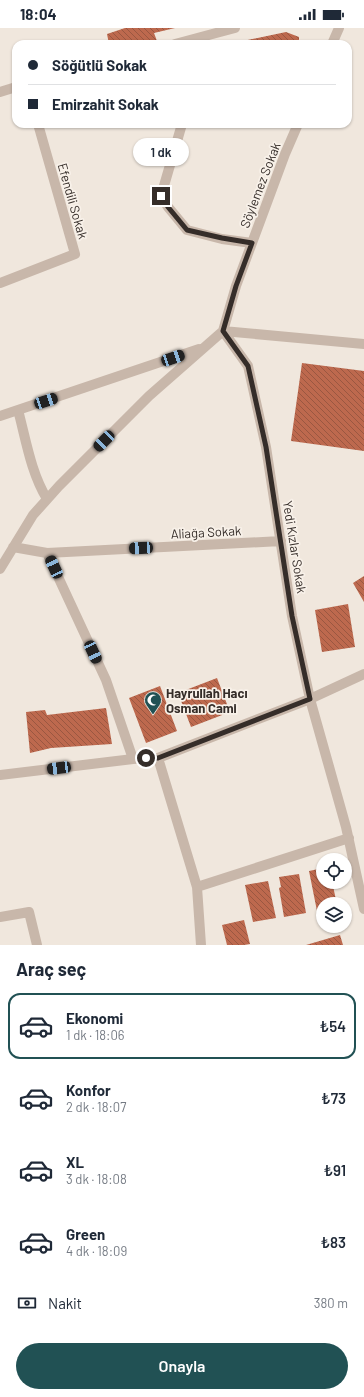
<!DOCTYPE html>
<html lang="tr">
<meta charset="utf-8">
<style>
body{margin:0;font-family:Barlow,sans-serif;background:#f6f6f7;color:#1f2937;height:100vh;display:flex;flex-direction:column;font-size:15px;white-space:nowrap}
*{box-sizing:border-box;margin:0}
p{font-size:13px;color:#747a83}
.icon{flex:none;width:22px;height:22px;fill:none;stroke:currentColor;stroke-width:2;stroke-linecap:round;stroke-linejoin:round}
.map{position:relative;height:917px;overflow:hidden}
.drawer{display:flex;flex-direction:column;background:#fff;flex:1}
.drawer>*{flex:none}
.top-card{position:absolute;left:12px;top:12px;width:340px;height:88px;border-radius:12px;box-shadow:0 1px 3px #0004;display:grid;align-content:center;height:88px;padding:0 16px;background:#fff}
.controls{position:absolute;left:316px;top:825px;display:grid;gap:8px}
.controls a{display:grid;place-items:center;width:36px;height:36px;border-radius:50%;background:#fff;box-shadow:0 1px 3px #0004;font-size:20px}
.end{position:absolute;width:18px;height:18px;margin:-9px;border:5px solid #352d29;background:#fff;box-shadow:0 0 0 2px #fff}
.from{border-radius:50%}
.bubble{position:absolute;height:28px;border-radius:14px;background:#fff;box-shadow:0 1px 3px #0004;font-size:13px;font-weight:600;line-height:28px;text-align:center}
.car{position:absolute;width:12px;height:24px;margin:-12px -6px;border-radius:5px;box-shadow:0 0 3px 1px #0007;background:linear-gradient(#222 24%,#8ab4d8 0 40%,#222 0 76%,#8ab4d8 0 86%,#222 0)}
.top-card b{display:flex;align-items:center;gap:14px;height:38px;font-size:15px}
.top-card b+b{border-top:1px solid #e0e1e3}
.top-card i{width:10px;height:10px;background:#1f2937}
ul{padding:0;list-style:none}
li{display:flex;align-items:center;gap:12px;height:66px;margin:0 8px 6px;padding:0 8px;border:2px solid transparent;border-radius:12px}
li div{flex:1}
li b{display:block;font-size:15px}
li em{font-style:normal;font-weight:600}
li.on{border-color:#215154}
li>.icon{width:36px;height:36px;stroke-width:1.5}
h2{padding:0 16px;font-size:18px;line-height:48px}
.pay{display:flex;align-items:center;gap:10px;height:44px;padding:0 16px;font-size:15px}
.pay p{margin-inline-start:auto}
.primary-button{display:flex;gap:8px;margin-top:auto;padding:8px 16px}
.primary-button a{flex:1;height:46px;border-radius:24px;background:#215154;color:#fff;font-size:16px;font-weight:600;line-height:46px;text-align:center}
.status{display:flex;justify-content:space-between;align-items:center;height:28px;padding:0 20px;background:#fff;direction:ltr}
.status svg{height:11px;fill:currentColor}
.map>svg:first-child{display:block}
.building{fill:url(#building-back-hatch)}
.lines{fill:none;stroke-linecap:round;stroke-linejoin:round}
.minor{stroke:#c8b7aa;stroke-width:10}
.route{stroke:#352d29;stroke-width:5}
.labels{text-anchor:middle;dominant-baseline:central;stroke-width:3.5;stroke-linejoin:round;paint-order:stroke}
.street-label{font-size:13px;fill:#352d29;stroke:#f8f1e9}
.poi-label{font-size:13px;font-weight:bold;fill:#352d29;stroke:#f8f1e9;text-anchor:start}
</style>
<div class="status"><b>18:04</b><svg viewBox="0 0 49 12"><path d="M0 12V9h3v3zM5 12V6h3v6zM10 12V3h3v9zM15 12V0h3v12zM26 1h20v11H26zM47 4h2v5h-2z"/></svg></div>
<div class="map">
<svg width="364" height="917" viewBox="0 0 364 917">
<defs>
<pattern id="building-back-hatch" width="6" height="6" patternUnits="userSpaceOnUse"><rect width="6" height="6" fill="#bd694e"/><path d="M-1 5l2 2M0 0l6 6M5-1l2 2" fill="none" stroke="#9a5741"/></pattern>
</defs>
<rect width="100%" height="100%" fill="#f0e7dd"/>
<path class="building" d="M125,0h50l-21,5 3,8 -11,3h-37l-2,-10z
M286,4l13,5v7h-61v-2z
M302,335l62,8v80l-73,-10z
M364,548v26l-11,-19z
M348,576l7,43 -33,5 -7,-42z
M217,650l13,34 -39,15 -13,-34z
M160,658l17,45 -31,12 -17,-45z
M106,680l6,36 -61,4 -21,5 -4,-41 19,-2 2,5z
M323,840v14h9l5,22h-14v21l-3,1 -11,-55z
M299,846l7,39 -22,4 -5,-29 2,-1 -2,-10z
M268,853l8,37 -23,4 -8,-37z
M244,892l6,24 -6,1h-17l-5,-20z
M340,907l3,10h-37z"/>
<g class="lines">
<path class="minor" d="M175,16l60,-16
M332,16l7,-16
M0,64l16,-5
M182,96l-21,72 7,11 19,23 35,9 30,4
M0,255l75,-29 -37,-130
M364,316l-141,-13 25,35 18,81 26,169 18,83 36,128 18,82
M18,382c8,30 13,63 29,89
M0,388l199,-67
M13,519l34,6 234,-12
M47,525l59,127 27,79
M0,541l33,-54 26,-29 90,-90 74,-65 13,-45 49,-132 13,-30
M158,730l39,129 4,58
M0,747l133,-16 25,-1 152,-59 54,-25
M197,859l152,-49
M0,889l29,-5 8,33"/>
</g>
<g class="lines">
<path class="route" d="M146,730h12l152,-59 -18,-83 -26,-169 -18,-81 -25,-35 13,-45 16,-43 -30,-5 -35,-8 -19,-23 -7,-11"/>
</g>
<defs>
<g id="mosque-pin" transform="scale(0.9)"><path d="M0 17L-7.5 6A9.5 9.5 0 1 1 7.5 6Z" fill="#215154" stroke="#f8f1e9"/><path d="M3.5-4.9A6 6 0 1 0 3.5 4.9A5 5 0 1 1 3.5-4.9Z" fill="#fff"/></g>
</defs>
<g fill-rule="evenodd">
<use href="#mosque-pin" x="153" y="672"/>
</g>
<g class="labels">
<g class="street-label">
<text transform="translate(260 157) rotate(-69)">Söylemez Sokak</text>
<text transform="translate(73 173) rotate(74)">Efendili Sokak</text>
<text transform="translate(206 504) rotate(-3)">Aliağa Sokak</text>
<text transform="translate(295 519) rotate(81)">Yedi Kızlar Sokak</text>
</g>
<g class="poi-label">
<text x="166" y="665">Hayrullah Hacı<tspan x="166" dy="15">Osman Cami</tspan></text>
</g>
</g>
</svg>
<div class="controls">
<a><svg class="icon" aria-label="locate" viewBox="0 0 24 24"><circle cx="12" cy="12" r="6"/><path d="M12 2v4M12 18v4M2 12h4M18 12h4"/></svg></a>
<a><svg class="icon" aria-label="layers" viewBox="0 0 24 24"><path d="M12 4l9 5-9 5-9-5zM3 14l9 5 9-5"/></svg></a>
</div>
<i class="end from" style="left:146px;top:730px"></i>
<i class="end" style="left:161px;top:168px"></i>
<div class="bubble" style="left:133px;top:110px;width:56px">1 dk</div>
<i class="car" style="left:173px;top:330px;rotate:71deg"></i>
<i class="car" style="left:46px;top:373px;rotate:72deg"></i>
<i class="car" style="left:104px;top:413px;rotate:225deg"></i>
<i class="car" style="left:141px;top:520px;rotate:267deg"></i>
<i class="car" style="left:54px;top:539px;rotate:335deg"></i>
<i class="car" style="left:93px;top:624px;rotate:155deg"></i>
<i class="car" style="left:59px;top:740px;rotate:263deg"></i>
<div class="top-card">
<b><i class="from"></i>Söğütlü Sokak</b>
<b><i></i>Emirzahit Sokak</b>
</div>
</div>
<section class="drawer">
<h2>Araç seç</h2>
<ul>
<li class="on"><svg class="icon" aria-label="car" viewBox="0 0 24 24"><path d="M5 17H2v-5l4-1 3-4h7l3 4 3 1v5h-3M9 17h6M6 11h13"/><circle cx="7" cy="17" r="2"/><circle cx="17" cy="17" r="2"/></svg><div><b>Ekonomi</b><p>1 dk · 18:06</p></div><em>₺54</em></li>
<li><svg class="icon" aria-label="car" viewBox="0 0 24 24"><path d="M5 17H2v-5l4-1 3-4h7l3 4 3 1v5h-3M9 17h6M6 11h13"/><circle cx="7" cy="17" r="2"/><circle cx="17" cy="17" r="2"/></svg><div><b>Konfor</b><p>2 dk · 18:07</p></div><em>₺73</em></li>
<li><svg class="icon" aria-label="car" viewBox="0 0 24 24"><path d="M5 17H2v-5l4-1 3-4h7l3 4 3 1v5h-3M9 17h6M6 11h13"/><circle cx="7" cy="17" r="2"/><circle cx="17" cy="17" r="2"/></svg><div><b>XL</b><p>3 dk · 18:08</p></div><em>₺91</em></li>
<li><svg class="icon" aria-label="car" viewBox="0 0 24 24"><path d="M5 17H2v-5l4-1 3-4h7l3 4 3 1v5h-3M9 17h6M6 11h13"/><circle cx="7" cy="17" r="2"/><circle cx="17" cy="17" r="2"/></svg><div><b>Green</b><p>4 dk · 18:09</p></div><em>₺83</em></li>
</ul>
<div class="pay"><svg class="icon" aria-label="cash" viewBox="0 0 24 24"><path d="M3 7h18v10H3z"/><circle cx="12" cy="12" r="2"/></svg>Nakit<p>380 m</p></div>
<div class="primary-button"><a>Onayla</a></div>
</section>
